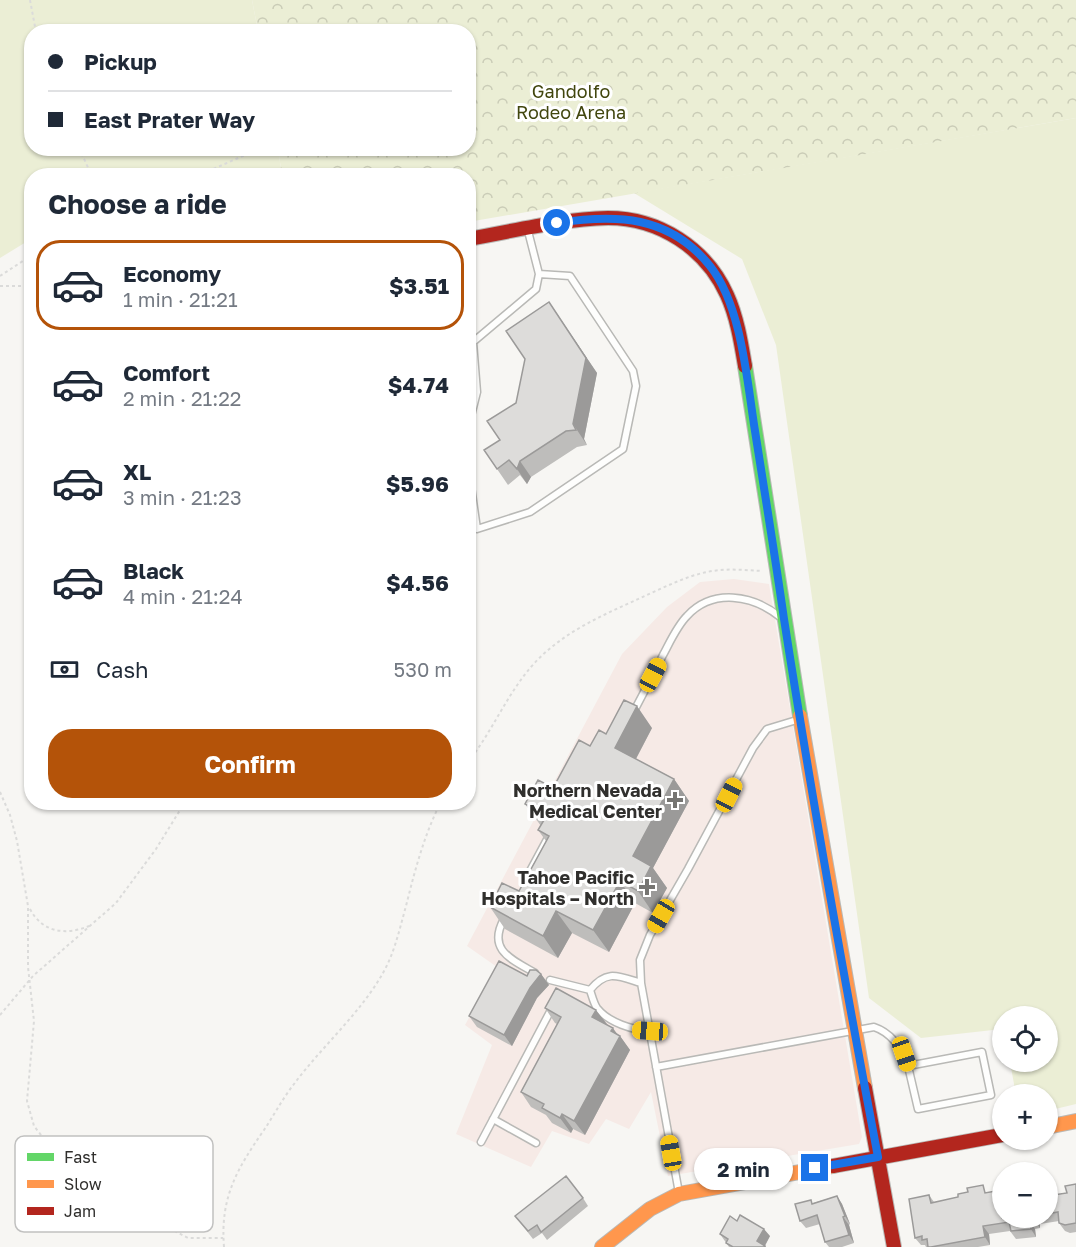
<!DOCTYPE html>
<meta charset="utf-8">
<style>
body{margin:0;font-family:"Golos Text",sans-serif;background:#f6f6f7;color:#1f2937;height:100vh;display:flex;flex-direction:column;font-size:22px;white-space:nowrap}
*{box-sizing:border-box;margin:0}
p{font-size:20px;color:#747a83}
.icon{flex:none;width:33px;height:33px;fill:none;stroke:currentColor;stroke-width:2;stroke-linecap:round;stroke-linejoin:round}
.map{position:relative;flex:1;overflow:hidden}
.sheet{position:absolute;left:24px;top:168px;width:452px;height:642px;display:flex;flex-direction:column;background:#fff;border-radius:24px;box-shadow:0 2px 4px #0004}
.sheet>*{flex:none}
.guide{position:absolute;left:24px;top:24px;width:452px;height:132px;border-radius:24px;box-shadow:0 2px 4px #0004;display:grid;align-content:center;height:132px;padding:0 24px;background:#fff}
.buttons{position:absolute;left:992px;top:1006px;display:grid;gap:12px}
.buttons a{display:grid;place-items:center;width:66px;height:66px;border-radius:50%;background:#fff;box-shadow:0 2px 4px #0004;font-size:30px}
.end{position:absolute;width:27px;height:27px;margin:-14px;border:8px solid #1a73e8;background:#fff;box-shadow:0 0 0 3px #fff}
.from{border-radius:50%}
.bubble{position:absolute;height:42px;border-radius:21px;background:#fff;box-shadow:0 2px 4px #0004;font-size:20px;font-weight:700;line-height:42px;text-align:center}
.car{position:absolute;width:18px;height:36px;margin:-18px -9px;border-radius:8px;box-shadow:0 0 4px 2px #0007;background:linear-gradient(#f5c518 24%,#345 0 40%,#f5c518 0 76%,#345 0 86%,#f5c518 0)}
.guide b{display:flex;align-items:center;gap:21px;height:57px;font-size:22px}
.guide b+b{border-top:2px solid #e0e1e3}
.guide i{width:15px;height:15px;background:#1f2937}
ul{padding:0;list-style:none}
li{display:flex;align-items:center;gap:18px;height:90px;margin:0 12px 9px;padding:0 12px;border:3px solid transparent;border-radius:24px}
li div{flex:1}
li b{display:block;font-size:22px}
li em{font-style:normal;font-weight:700}
li.active{border-color:#b45309}
li>.icon{width:54px;height:54px;stroke-width:1.5}
h2{padding:0 24px;font-size:27px;line-height:72px}
.pay{display:flex;align-items:center;gap:15px;height:66px;padding:0 24px;font-size:22px}
.pay p{margin-inline-start:auto}
.primary-button{display:flex;gap:12px;margin-top:auto;padding:12px 24px}
.primary-button a{flex:1;height:69px;border-radius:24px;background:#b45309;color:#fff;font-size:24px;font-weight:700;line-height:69px;text-align:center}
.map>svg:first-child{display:block}
.medical{fill:#f6eae6}
.grass{fill:#ebeed5}
.park{fill:url(#park-crowns)}
.lines{fill:none;stroke-linecap:round;stroke-linejoin:round}
.lane-casing{stroke:#b9b9b6;stroke-width:9}
.fast-casing{stroke:#b9b9b6;stroke-width:16}
.slow-casing{stroke:#b9b9b6;stroke-width:16}
.jam-casing{stroke:#b9b9b6;stroke-width:16}
.path{stroke:#dbdbda;stroke-width:2;stroke-dasharray:3 3;stroke-linecap:butt}
.lane{stroke:#fefefd;stroke-width:6}
.fast{stroke:#63d668;stroke-width:14}
.slow{stroke:#ff974d;stroke-width:14}
.jam{stroke:#b3261e;stroke-width:14}
.wall{fill:#bebdbb}
.shaded-wall{fill:#9b9a99}
.building{fill:#dddcda;stroke:#9b9a99;stroke-width:1.5}
.route{stroke:#1a73e8;stroke-width:8}
.poi-dot{fill:#767572;stroke:#fff;stroke-width:2}
.labels{text-anchor:middle;dominant-baseline:central;stroke-width:6;stroke-linejoin:round;paint-order:stroke}
.park-label{font-size:18px;fill:#41460e;stroke:#fff}
.poi-label{font-size:18px;font-weight:bold;fill:#302f2d;stroke:#fff;text-anchor:end}
.key{fill:#fff;stroke:#c1c1c0;stroke-width:1.5}
.key-label{font-size:16px;fill:#302f2d}
</style>
<div class="map">
<svg width="1076" height="1247" viewBox="0 0 1076 1247">
<defs>
<pattern id="park-crowns" width="20" height="18" patternUnits="userSpaceOnUse" patternTransform="scale(1.5)"><rect width="20" height="18" fill="#ebeed5"/><path d="M2 6a3 3 0 1 1 6 0M12 15a3 3 0 1 1 6 0" fill="none" stroke="#caccb7"/></pattern>
</defs>
<rect width="100%" height="100%" fill="#f7f6f3"/>
<path class="medical" d="M734,579l35,5 93,553 -3,7 -191,32 -17,-84 -22,37 -23,-10 -17,25 -37,-13 -21,36 -75,-33 36,-89 -27,-20 32,-58 -30,-21 155,-292 45,-47 33,-25z"/>
<path class="grass" d="M0,0h252l6,31 -226,1v116l246,1 4,26 -250,1 -1,63 -31,19z
M1076,118v986l-29,7v-16h-31l-6,-33h37v-45h-45v12l-81,9 -52,-40 -93,-653 -34,-86 -108,-66z"/>
<path class="park" d="M252,0h824v118l-608,104v-46l-186,-1 -4,-26 190,-1v-116l-210,-1z"/>
<g class="lines">
<g class="lane-casing">
<path id="lane" d="M468,386l9,6 -9,36
M477,392l-4,-50 63,-53 3,-15
M468,465l9,64 53,-17 93,-63 13,-63 -3,-15 -63,-95 -31,-2 -11,-43
M633,713c10,-19 20,-38 30,-58 7,-13 14,-29 24,-39 26,-28 66,-21 93,1
M529,873l21,-39
M504,919c-17,31 7,40 31,54
M550,980l40,10c2,6 4,14 7,18 12,15 36,22 53,23
M590,990c17,-21 28,-14 51,-7
M656,1067l218,-40c18,6 28,22 34,39l74,-14 9,43 -73,14 -10,-43
M493,1119l43,24
M481,1142l71,-134
M679,1193l-38,-210 -1,-23 10,-25 38,-66 65,-121 14,-19 33,-10"/>
</g>
<g class="fast-casing">
<path id="fast" d="M745,366l55,350"/>
</g>
<g class="slow-casing">
<path id="slow" d="M800,716l65,372
M1047,1127l29,-6
M602,1247l48,-38 29,-15 154,-28"/>
</g>
<g class="jam-casing">
<path id="jam" d="M468,239c46,-8 93,-20 140,-21 51,0 98,30 119,77 10,22 14,47 18,71
M865,1088l29,159
M833,1166l169,-31"/>
</g>
<path class="path" d="M30,0l6,32
M79,148l13,28
M197,176l62,-27
M0,276l32,-21
M0,286h32
M468,762c24,-30 38,-66 63,-95 31,-36 75,-53 116,-72 20,-9 40,-19 60,-23 18,-4 37,-2 55,-1
M0,792l10,23 7,26 11,65v61l6,54 -7,80 7,25 14,18 11,9 36,21 74,54 19,10h35
M30,909c12,23 35,27 59,17
M0,1015l33,-39 83,-73 40,-54 29,-47
M224,1247c-4,-50 13,-78 40,-117 10,-15 19,-32 30,-46 26,-35 64,-69 86,-106 14,-22 19,-47 26,-72 9,-36 18,-71 35,-104"/>
<use href="#lane" class="lane"/>
<use href="#fast" class="fast"/>
<use href="#slow" class="slow"/>
<use href="#jam" class="jam"/>
</g>
<path class="wall" d="M549,302l48,71 -13,66 3,6 -10,2 -46,30 -4,7 -7,-9 -12,10 -24,-35 16,-10 16,-37z
M652,728l-16,31 38,20 15,22 -36,67 14,20 -14,25 -18,-10 -26,49 -37,-19 -14,25 -53,-29 -15,-22 29,-16 27,-50 -8,-11 3,-4 -16,-22 23,-15 5,-1 37,-42 16,-12z
M541,974l8,11 -12,13 -25,48 -35,-19 -8,-11 58,-40z
M545,1008l62,16 13,12 10,14 -45,85 -12,-6 -2,4 -19,-10 -6,-8 -15,-8 -10,-15 36,-68 -2,-1z
M1076,1184v48l-6,1 -5,-2 -6,-8v-2l-19,3v4l-5,1 1,8 -20,2 -6,-8 -21,3 1,11 -12,2h-52l-1,-2h-4l-6,-7 14,-43 5,7 68,16h45v-22l20,-3z
M837,1196l5,8 8,20 -1,1 5,18 -12,4h-13l-4,-5 -5,-18 -14,4 -6,-7 13,-18z
M583,1198l5,8 -41,34 -5,-7 -9,6 -18,-23z
M720,1234l50,2 -5,10 1,1h-37z"/>
<path class="shaded-wall" d="M549,302l48,71 -13,66 3,6 -14,-21z
M520,461l11,16 -4,7 -10,-15z
M637,706l15,22 -22,42 -15,-22z
M674,779l15,22 -36,67 14,20 -14,25 -15,-22 -5,-35z
M620,881l15,22 -26,49 -16,-22z
M556,911l16,22 -14,25 -15,-22z
M541,974l8,11 -12,13 -25,48 -8,-11 26,-47z
M596,1010l11,14 -4,8 -11,-15z
M613,1028l6,9 1,-1 10,14 -45,85 -11,-14z
M562,1114l11,15 -2,4 -11,-15z
M837,1196l5,8 8,20 -5,-8z
M843,1217l6,8 5,18 -5,-8z
M1035,1218l5,6v4l-5,-8z
M1029,1221l6,8 1,8 -5,-8z
M983,1226l6,8 1,11 -5,-8z
M764,1229l6,7 -6,11 -7,-6z"/>
<path class="building" d="M549,302l37,56 -13,66 3,6 -10,1 -46,30 -3,8 -8,-9 -12,9 -13,-19 16,-10 -13,-19 29,-18 9,-44 -19,-28z
M624,700l13,6 -22,42 59,31 -41,77 18,10 -13,25 -18,-10 -27,49 -37,-19 -13,25 -53,-29 12,-24 17,8 30,-55 -11,-6 9,-15 -7,-3v-6l-5,-2 -4,3 -6,-3 13,-24 6,3 3,6 6,-1 26,-48 11,6 9,-16 7,4z
M499,961l28,15 3,-6h6l5,4 -11,14 -26,47 -35,-19z
M556,988l40,22 -4,7 21,11 -2,3 9,5 -46,85 -12,-7 -2,4 -18,-10 2,-4 -23,-12 40,-75 -16,-9z
M566,1176l17,22 -42,34 -4,-7 -9,6 -13,-15z
M1076,1184v39l-11,2 -6,-2 -1,-11 -11,2v-18l20,-3 -2,-7z
M983,1185l2,8 17,-3v28h33v2l-6,1 2,8 -20,2 -2,-9 -26,4 2,11 -54,10h-3l-1,-8 -5,1v-4l-7,2 -6,-39 20,-4 2,8 27,-6v-3l10,-2 -1,-4z
M837,1196l8,20 -2,1 6,18 -24,7 -8,-27 -17,6 -5,-17 16,-4 1,4z
M740,1215l24,14 -7,12 8,5v1h-32l-7,-4 2,-4 -8,-5 10,-18 7,5z"/>
<g class="lines">
<path class="route" d="M557,223c59,-9 112,-8 153,43 32,40 37,116 45,165 10,63 20,125 29,188 28,180 60,359 94,538l-63,11"/>
</g>
<g class="poi-dot">
<path d="M672 791h6v6h6v6h-6v6h-6v-6h-6v-6h6z"/>
<path d="M644 878h6v6h6v6h-6v6h-6v-6h-6v-6h6z"/>
</g>
<g class="labels">
<g class="park-label">
<text x="571" y="91">Gandolfo<tspan x="571" dy="21">Rodeo Arena</tspan></text>
</g>
<g class="poi-label">
<text x="662" y="790">Northern Nevada<tspan x="662" dy="21">Medical Center</tspan></text>
<text x="634" y="877">Tahoe Pacific<tspan x="634" dy="21">Hospitals – North</tspan></text>
</g>
</g>
<rect x="15" y="1136" width="198" height="96" rx="9" class="key"/>
<rect x="27" y="1153" width="27" height="8" fill="#63d668"/>
<rect x="27" y="1180" width="27" height="8" fill="#ff974d"/>
<rect x="27" y="1207" width="27" height="8" fill="#b3261e"/>
<g class="key-label">
<text x="64" y="1163">Fast</text>
<text x="64" y="1190">Slow</text>
<text x="64" y="1217">Jam</text>
</g>
</svg>
<div class="buttons">
<a><svg class="icon" aria-label="locate" viewBox="0 0 24 24"><circle cx="12" cy="12" r="6"/><path d="M12 2v4M12 18v4M2 12h4M18 12h4"/></svg></a>
<a>+</a>
<a>−</a>
</div>
<i class="end from" style="left:557px;top:223px"></i>
<i class="end" style="left:815px;top:1168px"></i>
<div class="bubble" style="left:694px;top:1148px;width:99px">2 min</div>
<i class="car" style="left:653px;top:675px;rotate:28deg"></i>
<i class="car" style="left:729px;top:795px;rotate:27deg"></i>
<i class="car" style="left:661px;top:916px;rotate:210deg"></i>
<i class="car" style="left:650px;top:1031px;rotate:274deg"></i>
<i class="car" style="left:904px;top:1054px;rotate:161deg"></i>
<i class="car" style="left:671px;top:1153px;rotate:350deg"></i>
<div class="guide">
<b><i class="from"></i>Pickup</b>
<b><i></i>East Prater Way</b>
</div>
<section class="sheet">
<h2>Choose a ride</h2>
<ul>
<li class="active"><svg class="icon" aria-label="car" viewBox="0 0 24 24"><path d="M5 17H2v-5l4-1 3-4h7l3 4 3 1v5h-3M9 17h6M6 11h13"/><circle cx="7" cy="17" r="2"/><circle cx="17" cy="17" r="2"/></svg><div><b>Economy</b><p>1 min · 21:21</p></div><em>$3.51</em></li>
<li><svg class="icon" aria-label="car" viewBox="0 0 24 24"><path d="M5 17H2v-5l4-1 3-4h7l3 4 3 1v5h-3M9 17h6M6 11h13"/><circle cx="7" cy="17" r="2"/><circle cx="17" cy="17" r="2"/></svg><div><b>Comfort</b><p>2 min · 21:22</p></div><em>$4.74</em></li>
<li><svg class="icon" aria-label="car" viewBox="0 0 24 24"><path d="M5 17H2v-5l4-1 3-4h7l3 4 3 1v5h-3M9 17h6M6 11h13"/><circle cx="7" cy="17" r="2"/><circle cx="17" cy="17" r="2"/></svg><div><b>XL</b><p>3 min · 21:23</p></div><em>$5.96</em></li>
<li><svg class="icon" aria-label="car" viewBox="0 0 24 24"><path d="M5 17H2v-5l4-1 3-4h7l3 4 3 1v5h-3M9 17h6M6 11h13"/><circle cx="7" cy="17" r="2"/><circle cx="17" cy="17" r="2"/></svg><div><b>Black</b><p>4 min · 21:24</p></div><em>$4.56</em></li>
</ul>
<div class="pay"><svg class="icon" aria-label="cash" viewBox="0 0 24 24"><path d="M3 7h18v10H3z"/><circle cx="12" cy="12" r="2"/></svg>Cash<p>530 m</p></div>
<div class="primary-button"><a>Confirm</a></div>
</section>
</div>
